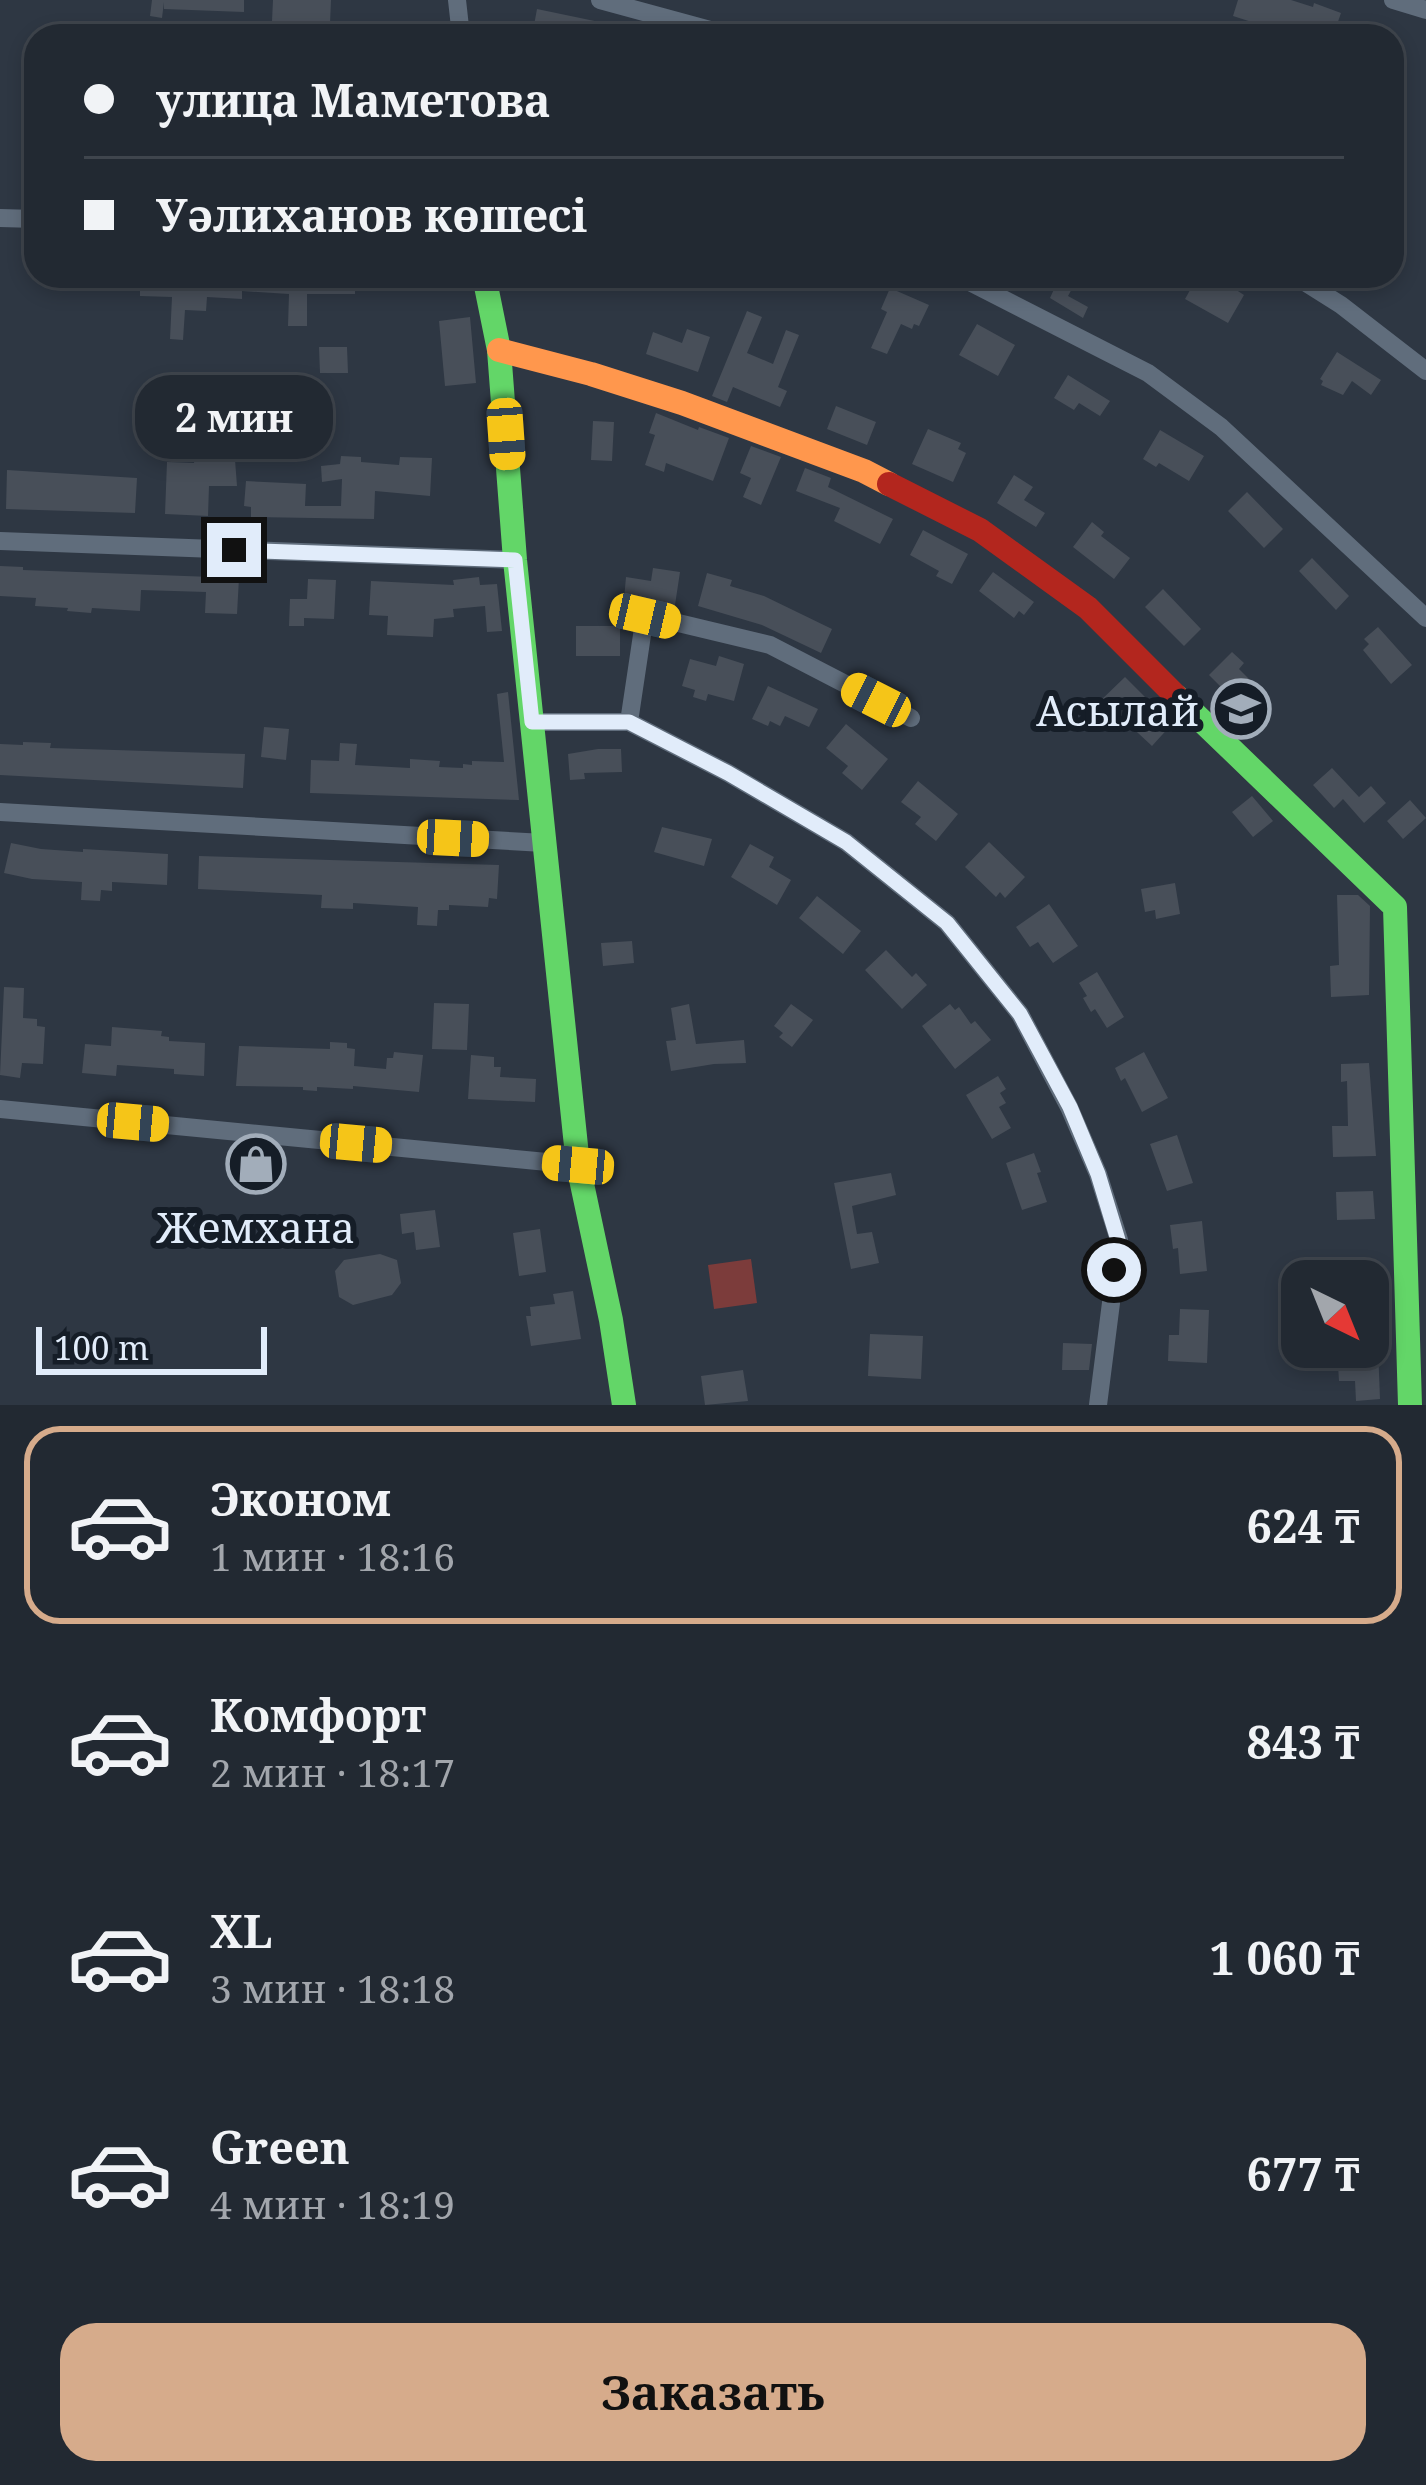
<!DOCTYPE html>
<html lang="ru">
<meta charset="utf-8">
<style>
body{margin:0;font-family:"Noto Serif",serif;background:#2e353e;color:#f1f3f6;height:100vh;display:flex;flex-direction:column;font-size:45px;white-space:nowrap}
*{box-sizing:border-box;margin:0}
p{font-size:39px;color:#a2a6ac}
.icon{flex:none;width:66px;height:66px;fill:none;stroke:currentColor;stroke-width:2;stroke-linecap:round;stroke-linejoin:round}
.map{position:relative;height:1405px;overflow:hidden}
.details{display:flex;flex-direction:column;background:#222932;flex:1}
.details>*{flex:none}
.guide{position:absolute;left:24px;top:24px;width:1380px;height:264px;border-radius:36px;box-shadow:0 6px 18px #0003,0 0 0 3px #3f454d;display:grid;align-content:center;height:264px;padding:0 60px;background:#222932}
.needle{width:78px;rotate:137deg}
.tools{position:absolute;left:1281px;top:1260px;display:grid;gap:24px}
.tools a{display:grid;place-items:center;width:108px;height:108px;border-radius:24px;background:#222932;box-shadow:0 6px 18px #0003,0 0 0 3px #3f454d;font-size:60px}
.scale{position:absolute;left:36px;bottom:30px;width:231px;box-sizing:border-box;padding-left:12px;border:6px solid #e1ecfa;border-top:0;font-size:33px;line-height:42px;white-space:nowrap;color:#e1ecfa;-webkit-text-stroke:9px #151d27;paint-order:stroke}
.end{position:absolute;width:54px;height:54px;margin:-27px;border:15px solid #e1ecfa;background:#111;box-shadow:0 0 0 6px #111}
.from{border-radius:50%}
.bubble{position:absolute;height:84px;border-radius:36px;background:#222932;box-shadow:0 6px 18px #0003,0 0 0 3px #3f454d;font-size:39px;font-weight:700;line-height:84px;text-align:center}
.car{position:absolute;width:36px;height:72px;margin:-36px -18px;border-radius:15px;box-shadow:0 0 9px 3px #0007;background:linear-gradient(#f5c518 24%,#345 0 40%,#f5c518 0 76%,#345 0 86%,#f5c518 0)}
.guide b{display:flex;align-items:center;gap:42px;height:114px;font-size:45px}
.guide b+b{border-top:3px solid #3f454d}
.guide i{width:30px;height:30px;background:#f1f3f6}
ul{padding:21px 0 0;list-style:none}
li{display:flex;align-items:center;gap:36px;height:198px;margin:0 24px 18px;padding:0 36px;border:6px solid transparent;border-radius:36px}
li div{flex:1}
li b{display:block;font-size:45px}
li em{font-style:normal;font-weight:700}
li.current{border-color:#d6ab8b}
li>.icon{width:108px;height:108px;stroke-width:1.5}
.button{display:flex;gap:24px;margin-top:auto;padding:24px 60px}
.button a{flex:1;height:138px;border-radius:36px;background:#d6ab8b;color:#111;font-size:48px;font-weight:700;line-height:138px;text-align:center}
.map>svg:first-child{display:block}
.green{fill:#7c3c3b}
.building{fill:#484f59}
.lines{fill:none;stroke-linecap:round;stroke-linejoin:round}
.street{stroke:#606d7c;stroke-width:18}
.fast{stroke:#63d668;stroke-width:24}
.slow{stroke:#ff974d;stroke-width:24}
.jam{stroke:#b3261e;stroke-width:24}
.route{stroke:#e1ecfa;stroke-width:15}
.labels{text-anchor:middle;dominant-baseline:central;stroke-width:12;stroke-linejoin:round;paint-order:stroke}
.poi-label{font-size:42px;fill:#e1ecfa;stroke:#151d27;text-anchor:end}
</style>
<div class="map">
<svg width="1426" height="1405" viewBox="0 0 1426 1405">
<rect width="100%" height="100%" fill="#2e3743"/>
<path class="green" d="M751,1259l6,44 -43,6 -6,-44z"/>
<path class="building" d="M152,0h92v12l-80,-3v-7l-2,16 -12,-2z
M273,0h58l-1,24 -58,-3z
M1238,0h53l22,7 1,-4 27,10 -8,23h-10l-25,-9 -3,9h-9l-7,-2 1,-3 -47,-15z
M537,9l72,15 -3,12h-74z
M133,276h30v5l25,1v-6h167v18h-48v32h-19l1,-32 -47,-3v8l-35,-2 -1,14 -21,-1 -2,30 -13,-1 2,-42 -32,-1v-6h-8z
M1060,276h19l-11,20 20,11 -5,11 -33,-20z
M1198,276h17l29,19 -16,28 -43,-24z
M890,288l39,17 -10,21 -5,-2 -2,5 -11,-5 -14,30 -16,-6 16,-36 -6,-3z
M747,311l15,6 -15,36 26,11 13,-34 13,5 -21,52 9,4 -7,16 -47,-20 -6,15 -15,-6z
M470,317l6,66 -31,3 -6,-65z
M977,324l38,21 -17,31 -39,-21z
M687,329l23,8 -12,35 -52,-18 7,-22 29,11z
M319,347h28l1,26h-28z
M1337,352l44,28 -10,15 -19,-14 -9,14 -22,-10 2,-4 -3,-2z
M1068,375l42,26 -10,15 -21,-13 -5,7 -20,-12z
M836,406l40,16 -9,23 -40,-16z
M656,413l42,17 1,-3 30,11 -16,43 -47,-18 -2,9 -19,-7 10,-30 -6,-2z
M593,421l21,1 -2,39 -21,-1z
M928,429l33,14 -3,6 8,4 -13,29 -41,-18z
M1160,430l44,26 -15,25 -30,-18 -3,4 -13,-8z
M196,432l37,1 4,53h-28l-1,30 -43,-2 2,-52 27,1z
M751,446l30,11 -20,48 -18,-8 8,-19 -11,-5z
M341,456l20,1v5l38,3 1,-8 32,1 -2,38 -55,-5 -1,28 -123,-2v-10l-7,-1 2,-25 60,3 -1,22h36l1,-27 -20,3 -1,-16 19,-2z
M805,468l26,10 -3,9 65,32 -13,25 -46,-23 6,-13 -44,-17z
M7,470l130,8 -2,35 -129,-4z
M1014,475l19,12 -9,13 21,13 -9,14 -39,-24z
M1247,492l36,37 -19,19 -36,-37z
M1092,522l12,10 -3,4 29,22 -16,21 -41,-32z
M923,530l45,24 -16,30 -16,-8 3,-5 -29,-16z
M1312,558l37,38 -13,14 -37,-39z
M0,566l23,1v3l216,8 -2,36 -32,-1 1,-21 -65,-2 -1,21 -48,-3 -1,5 -24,-2 1,-3 -33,-2 1,-8 -36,-2z
M653,568l27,4 -5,33 -51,-6 2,-22 25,4z
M993,572l41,30 -10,13 -5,-4 -5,7 -35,-27z
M707,573l25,7 -2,6 34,10 68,33 -11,24 -59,-28 -64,-19z
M479,577l1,8 17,-1 5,47 -15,1 -2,-26 -32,3 1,8 -20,2 -1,18 -46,-2 1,-19 -19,-1 2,-34 83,4 -1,-5z
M308,579l28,1 -2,39 -30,-1v8h-15l1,-27h17z
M1163,589l38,40 -17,17 -39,-39z
M576,626h44v30h-44z
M1378,627l34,38 -21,19 -28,-34 6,-6 -5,-5z
M1232,652l12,11 -5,6 24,24 -18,18 -36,-36z
M719,656l25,8 -10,37 -26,-7 -2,7 -13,-4 2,-7 -13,-4 8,-27 26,7z
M1125,677l47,47 -20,22 -28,-26 -7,6 -20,-22z
M768,686l50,23 -9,18 -24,-11 -5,10 -10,-5 -2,5 -16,-7z
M508,692l11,108 -209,-7 1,-33 28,1 1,-18 17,1 -2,21 55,3v-9l30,2 -1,6 24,1v-4l9,1v-4l32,1 -7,-68z
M846,724l42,35 -26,31 -20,-17 6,-7 -22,-18z
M264,727l25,2 -3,31 -25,-3z
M23,742l28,1 -1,5 195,6 -2,34 -243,-13v-31l23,1z
M598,749h23l1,23 -38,1 1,6 -15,1 -2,-26z
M1332,768l27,29 12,-11 15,17 -22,20 -21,-24 -9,9 -21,-23z
M918,781l40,33 -22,27 -21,-17 6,-7 -20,-15z
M1252,796l21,25 -20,16 -21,-25z
M1410,800l16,18 -23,21 -16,-18z
M662,827l50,12 -8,27 -50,-14z
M989,842l36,35 -20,21 -5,-6 -4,5 -31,-30z
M11,843l30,6 42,3v-3l85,5 -1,31 -55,-3v9l-11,-1 -1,11 -19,-1 1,-18 -50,-3 -28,-6z
M750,844l24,13 -5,10 22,13 -14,25 -46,-28z
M199,856l300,9 -2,34 -8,-1 -1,9 -39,-2v5h-11l-1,16 -20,-1 1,-18 -65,-4v6l-32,-1 1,-13 -124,-6z
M1175,883l5,31 -24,5 -1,-9 -10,2 -4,-23z
M1337,895h21l12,11 -1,89 -38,2 -1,-31 9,-1z
M817,896l44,35 -18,23 -44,-36z
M1049,904l29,42 -25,17 -15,-21 -8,5 -14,-20z
M632,941l2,22 -31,3 -2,-23z
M886,950l26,27 4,-4 11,12 -25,24 -37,-39z
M1097,972l27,45 -17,11 -12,-19 -4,3 -8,-14 4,-2 -8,-13z
M4,987l20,1 -1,30 14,1v7l8,1 -2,37 -21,-1 -2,15 -20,-3z
M434,1003l35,1 -2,46 -35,-1z
M689,1004l7,40 48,-4 2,23 -32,1 -43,7 -5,-30 10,-1 -5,-32z
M791,1004l22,16 -21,27 -13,-10 4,-4 -9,-7z
M950,1004l5,6 4,-3 12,17 4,-3 16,19 -36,29 -33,-43z
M112,1027l50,4 -1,5 8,1v4l36,2 -1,33 -30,-2v-5l-57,-4 -1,11 -34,-3 3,-29 26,2z
M330,1042l17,1v5l8,1 -1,17 32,3 1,-11h6l1,-6 29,3 -4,37 -66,-6v3l-36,-2v4l-14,-1v-3l-67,-1 3,-40 91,3z
M1144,1052l24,46 -26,14 -17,-34 -4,3 -6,-13z
M471,1055l23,2v10h7l-1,10 36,2 -1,23 -67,-3z
M1369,1063l7,93 -43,1 -1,-31h16l-1,-45 -6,1v-18z
M998,1076l8,13 -6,4 6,10 -7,4 12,21 -19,11 -26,-44z
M1177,1135l16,48 -26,8 -17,-47z
M1034,1153l7,19 -4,1 10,29 -25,8 -16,-47z
M891,1173l5,22 -44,11 5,28 15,-2 7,31 -28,6 -17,-86z
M1373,1191l2,28 -38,1 -1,-28z
M435,1210l5,37 -24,3 -2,-18 -12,2 -2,-20z
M1202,1221l5,50 -27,3 -2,-26 -5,1 -3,-24z
M540,1229l6,43 -27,4 -6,-43z
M380,1254l17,6 4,23 -9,12 -39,10 -14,-8 -4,-26 9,-11z
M1375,1261l1,20h-39v-18z
M573,1291l8,48 -50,7 -5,-30h5l-1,-9 25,-3 -2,-10z
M1180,1309l29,1 -2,53 -39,-2 1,-26h10z
M870,1334l53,2 -2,43 -53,-3z
M1063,1343l29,1 -3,26h-27z
M1345,1347h33l2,52 -24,2 -1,-20h-16l-2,-31 8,-1z
M743,1370l5,31 -43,4 -4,-29z"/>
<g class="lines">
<path class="street" d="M457,0l4,36
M600,0l132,36
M1393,0l33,10
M0,218l36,1
M958,276l190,97 73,54 205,191
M1295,276l46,29 85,66
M0,541l515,19
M532,722h97l99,51 118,69 101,81 73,91 49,93 29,67 21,66 -21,165
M629,722l16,-107 125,30 141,73
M0,812l544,31
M0,1109l578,56"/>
<path class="fast" d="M484,276l15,74 16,210 63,605 33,155 13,85
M1176,696l219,211 15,498"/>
<path class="slow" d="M499,350l92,24 91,29 182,68 25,13"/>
<path class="jam" d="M889,484l91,46 108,78 88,88"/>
</g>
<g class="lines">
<path class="route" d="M234,550l281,10 17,162h97l99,51 118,69 101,81 73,91 50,93 28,67 20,66 -4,30"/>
</g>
<defs>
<g id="school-ring" transform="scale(3)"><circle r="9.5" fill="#151d27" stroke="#a2adba" stroke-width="1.5"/><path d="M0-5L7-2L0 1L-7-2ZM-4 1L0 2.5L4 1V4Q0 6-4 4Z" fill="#a2adba"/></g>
<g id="shop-ring" transform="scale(3)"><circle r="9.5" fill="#151d27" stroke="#a2adba" stroke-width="1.5"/><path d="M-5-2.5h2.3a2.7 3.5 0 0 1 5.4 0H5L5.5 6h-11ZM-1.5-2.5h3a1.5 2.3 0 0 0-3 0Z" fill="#a2adba"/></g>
</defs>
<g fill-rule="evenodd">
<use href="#school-ring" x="1241" y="709"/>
<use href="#shop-ring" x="256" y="1164"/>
</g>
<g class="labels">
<g class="poi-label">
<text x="1199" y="709">Асылай</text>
<text x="256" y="1226" text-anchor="middle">Жемхана</text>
</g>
</g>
</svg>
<div class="tools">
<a><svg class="needle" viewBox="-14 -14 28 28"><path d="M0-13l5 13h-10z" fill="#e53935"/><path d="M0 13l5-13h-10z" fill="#a2a6ac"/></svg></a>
</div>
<div class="scale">100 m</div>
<i class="end from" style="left:1114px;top:1270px"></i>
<i class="end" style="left:234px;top:550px"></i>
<div class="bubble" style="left:135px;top:375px;width:198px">2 мин</div>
<i class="car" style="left:506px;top:434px;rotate:176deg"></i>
<i class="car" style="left:645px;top:616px;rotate:103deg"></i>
<i class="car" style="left:876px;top:700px;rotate:297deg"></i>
<i class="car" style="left:453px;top:838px;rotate:93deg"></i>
<i class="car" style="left:133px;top:1122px;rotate:95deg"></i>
<i class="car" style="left:356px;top:1143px;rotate:95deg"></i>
<i class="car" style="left:578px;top:1165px;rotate:275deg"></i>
<div class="guide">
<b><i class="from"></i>улица Маметова</b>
<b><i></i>Уәлиханов көшесі</b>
</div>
</div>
<section class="details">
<ul>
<li class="current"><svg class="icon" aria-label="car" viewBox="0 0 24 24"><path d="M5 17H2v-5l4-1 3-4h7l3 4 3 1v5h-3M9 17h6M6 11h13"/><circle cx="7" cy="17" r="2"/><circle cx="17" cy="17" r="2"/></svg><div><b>Эконом</b><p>1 мин · 18:16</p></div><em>624 ₸</em></li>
<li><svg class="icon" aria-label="car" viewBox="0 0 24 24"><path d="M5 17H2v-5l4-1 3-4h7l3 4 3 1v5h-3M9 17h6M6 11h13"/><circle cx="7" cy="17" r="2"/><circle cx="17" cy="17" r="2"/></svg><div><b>Комфорт</b><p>2 мин · 18:17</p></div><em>843 ₸</em></li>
<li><svg class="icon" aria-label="car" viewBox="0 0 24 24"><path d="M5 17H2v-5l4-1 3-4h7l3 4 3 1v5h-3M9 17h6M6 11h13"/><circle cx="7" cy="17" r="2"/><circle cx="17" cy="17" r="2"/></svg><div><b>XL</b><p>3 мин · 18:18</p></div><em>1 060 ₸</em></li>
<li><svg class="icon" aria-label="car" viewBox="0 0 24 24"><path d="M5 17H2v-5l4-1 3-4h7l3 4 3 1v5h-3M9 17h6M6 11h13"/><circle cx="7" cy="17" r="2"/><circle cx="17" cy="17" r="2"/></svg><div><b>Green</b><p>4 мин · 18:19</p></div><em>677 ₸</em></li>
</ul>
<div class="button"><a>Заказать</a></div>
</section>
